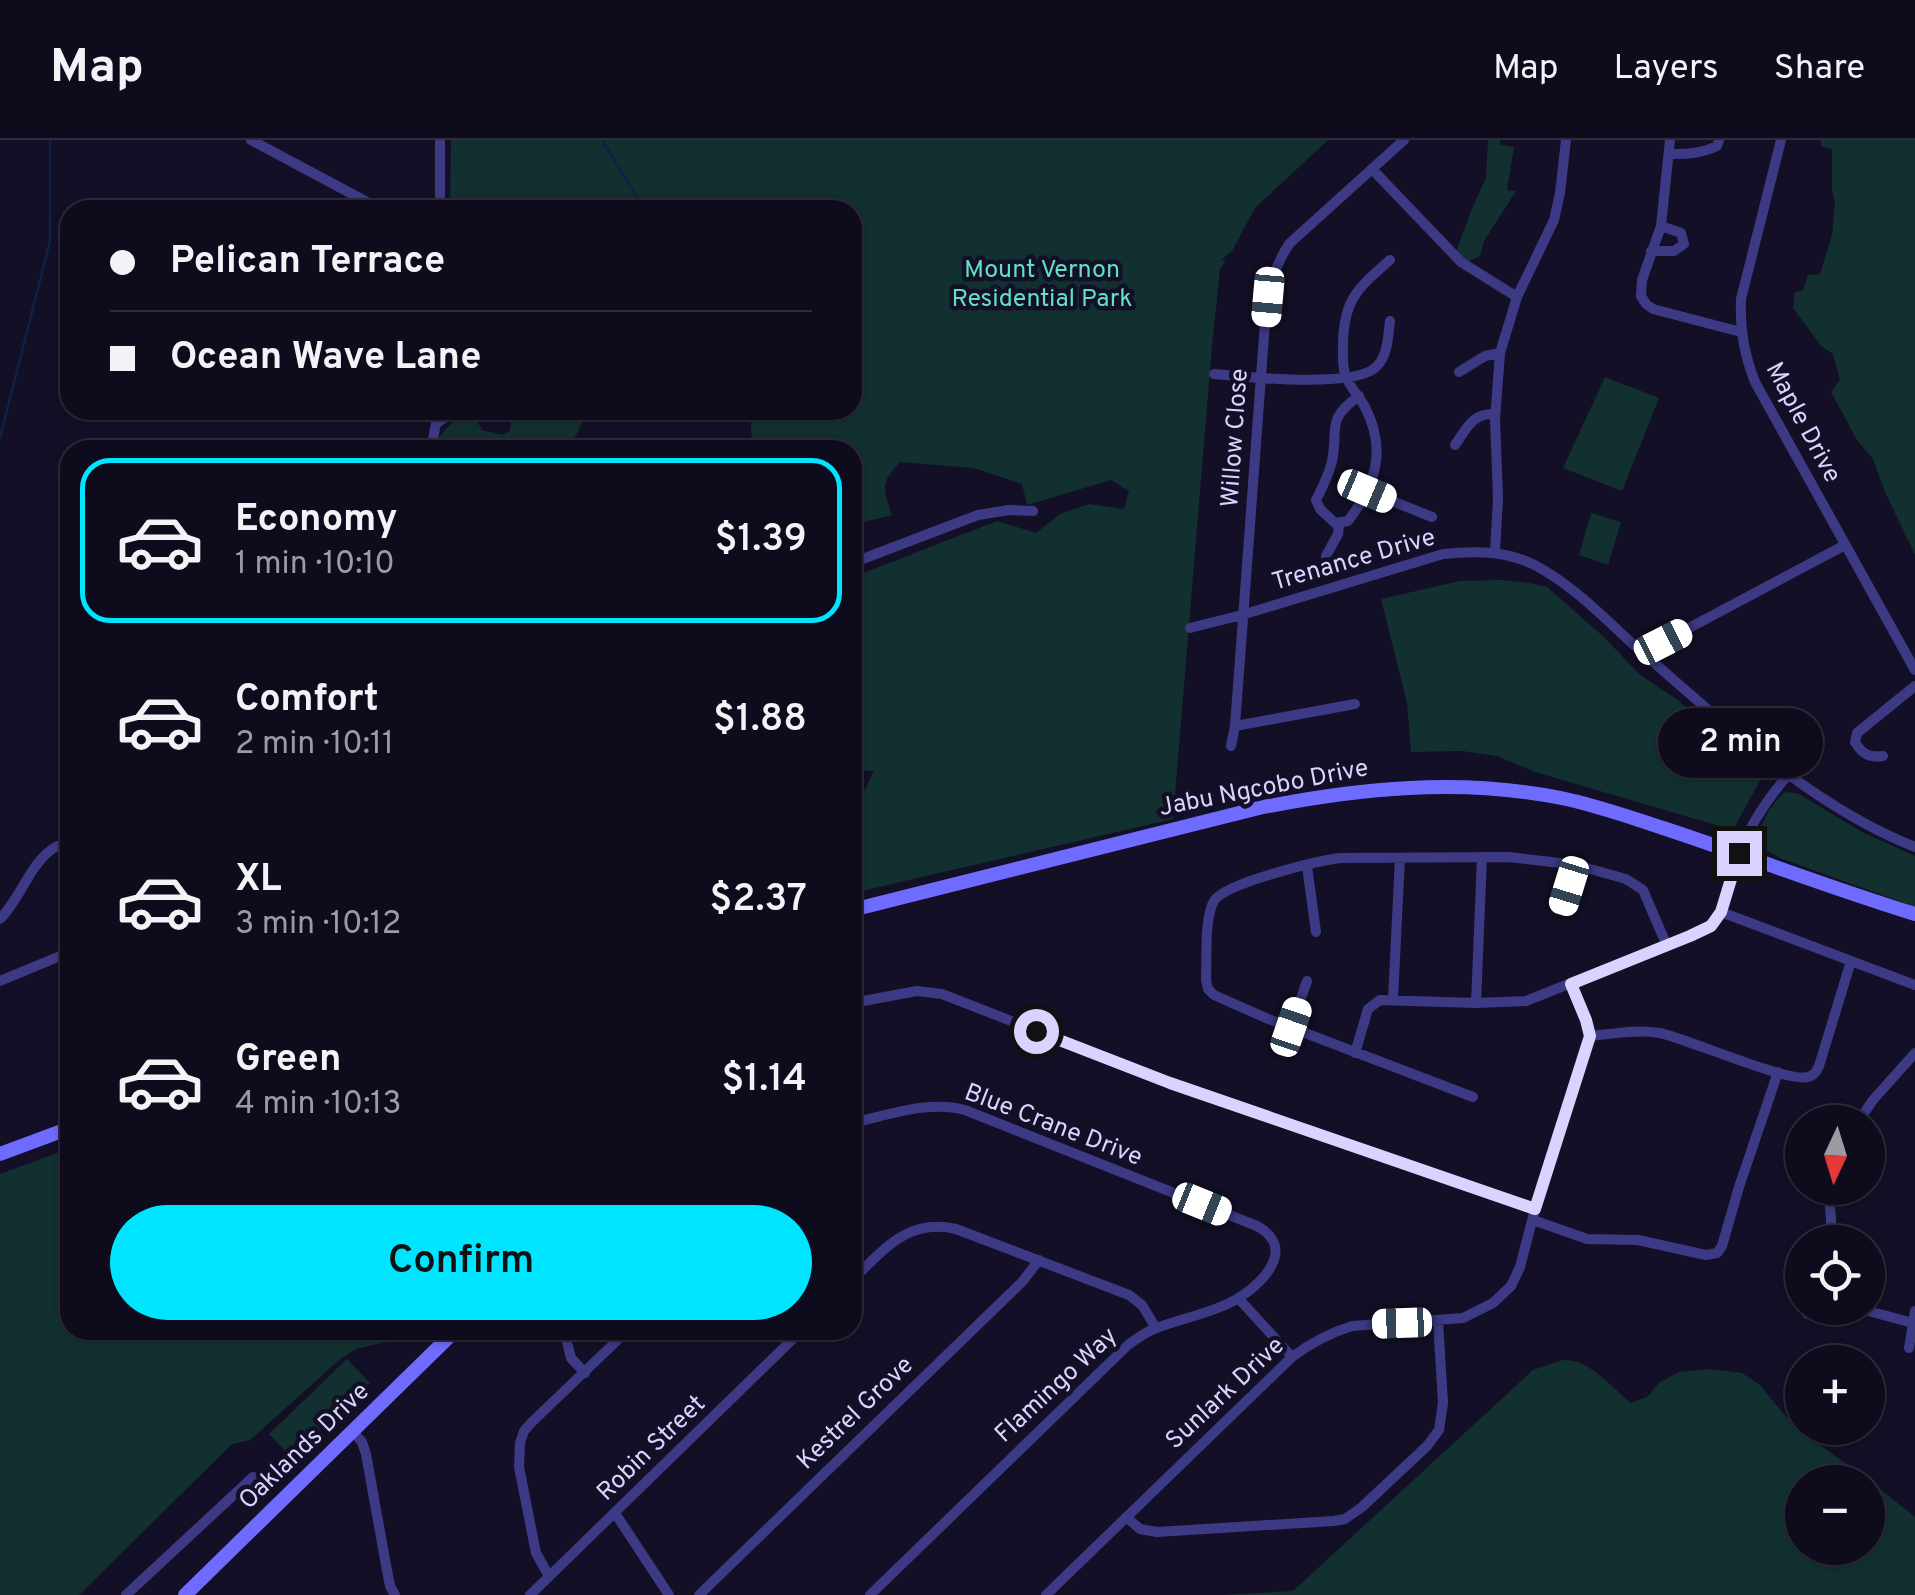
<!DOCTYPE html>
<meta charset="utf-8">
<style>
body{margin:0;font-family:Overpass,sans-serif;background:#1c1929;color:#f1f3f6;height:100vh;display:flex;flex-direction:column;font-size:38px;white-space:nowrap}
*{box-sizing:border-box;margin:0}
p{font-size:32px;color:#9b9ba3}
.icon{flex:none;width:55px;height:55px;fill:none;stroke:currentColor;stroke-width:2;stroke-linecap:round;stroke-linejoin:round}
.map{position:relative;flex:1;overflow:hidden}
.side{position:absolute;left:60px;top:300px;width:802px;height:900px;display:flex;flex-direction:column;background:#0e0b1c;border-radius:30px;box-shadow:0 2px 8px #0004,0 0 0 2px #2e2b3b}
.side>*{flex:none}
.top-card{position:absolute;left:60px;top:60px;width:802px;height:220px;border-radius:30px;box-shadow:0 2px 8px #0004,0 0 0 2px #2e2b3b;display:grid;align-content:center;height:220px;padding:0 50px;background:#0e0b1c}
.needle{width:65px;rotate:184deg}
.fabs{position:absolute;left:1785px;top:965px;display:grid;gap:20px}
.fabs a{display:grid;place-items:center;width:100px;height:100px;border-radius:50%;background:#0e0b1c;box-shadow:0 2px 8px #0004,0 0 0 2px #2e2b3b;font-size:50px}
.end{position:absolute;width:45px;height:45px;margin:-22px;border:12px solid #d9d4ff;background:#111;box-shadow:0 0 0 5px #111}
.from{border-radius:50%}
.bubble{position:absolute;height:70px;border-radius:35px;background:#0e0b1c;box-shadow:0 2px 8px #0004,0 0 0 2px #2e2b3b;font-size:32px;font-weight:600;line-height:70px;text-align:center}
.car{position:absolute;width:30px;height:60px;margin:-30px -15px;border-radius:12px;box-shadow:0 0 8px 2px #0007;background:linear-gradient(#fff 24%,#345 0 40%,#fff 0 76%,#345 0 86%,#fff 0)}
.top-card b{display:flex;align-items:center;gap:35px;height:95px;font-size:38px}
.top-card b+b{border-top:2px solid #2e2b3b}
.top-card i{width:25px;height:25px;background:#f1f3f6}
ul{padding:18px 0 0;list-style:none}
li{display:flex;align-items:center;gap:30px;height:165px;margin:0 20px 15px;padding:0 30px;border:5px solid transparent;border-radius:30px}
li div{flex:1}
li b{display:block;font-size:38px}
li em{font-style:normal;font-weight:600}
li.selected{border-color:#00e5ff}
li>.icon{width:90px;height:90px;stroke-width:1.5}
.action{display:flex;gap:20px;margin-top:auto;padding:20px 50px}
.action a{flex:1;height:115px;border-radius:60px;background:#00e5ff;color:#111;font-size:40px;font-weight:600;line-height:115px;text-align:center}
header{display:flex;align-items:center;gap:60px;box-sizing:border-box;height:140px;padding:0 50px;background:#0e0b1c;border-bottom:2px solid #2e2b3b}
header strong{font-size:48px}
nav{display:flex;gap:55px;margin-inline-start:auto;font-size:35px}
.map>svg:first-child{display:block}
.green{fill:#12302f;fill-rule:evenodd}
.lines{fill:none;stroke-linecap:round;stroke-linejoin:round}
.stream{stroke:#0c2248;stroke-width:2.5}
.street{stroke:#3d3a85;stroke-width:10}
.secondary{stroke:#6f6bff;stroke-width:14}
.route{stroke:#d9d4ff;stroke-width:12}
.labels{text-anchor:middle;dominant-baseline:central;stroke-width:9;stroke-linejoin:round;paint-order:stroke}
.park-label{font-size:25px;fill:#5fe0c0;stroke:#130f26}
.street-label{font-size:25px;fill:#d9d4ff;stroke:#130f26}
</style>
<header>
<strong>Map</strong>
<nav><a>Map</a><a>Layers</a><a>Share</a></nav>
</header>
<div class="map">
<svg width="1915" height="1455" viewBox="0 0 1915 1455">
<rect width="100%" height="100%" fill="#130f26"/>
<path class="green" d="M451,0h877l-73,68 -23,43 -10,8 3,3 -5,7 -8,77 -39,473 -320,74v-79l21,-43 -21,-1v-193l144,-56 39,12 24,-19 29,-10 35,5 5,-18 -18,-11 -84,25 -5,-21 -48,-16 -74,-6c-20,22 -17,25 -8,53l-39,10 -1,-75h-105l5,-4 -1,-24 -21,-12h122v-200h-402z
M1488,0h12l1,5 13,2 -7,43 9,1 -32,50 -4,15 -13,6 -11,-10 15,-41 15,-33z
M1821,0h94v415l-30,-63 -12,-33 -16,-19 -26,-48 9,-12 -7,-26 -12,-8 -28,-38 2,-16 8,-2 5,-15 12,-1 12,-39 3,-33 -3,-11v-42l-11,-3z
M1605,237l54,21 -37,93 -59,-23z
M463,270h8l11,20 20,5 8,-4 2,-21h91l-17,6 -18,34h-134l6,-14z
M1591,373l30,9 -13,43 -29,-10z
M1501,440l29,3 17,4 58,51 34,36 40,27 84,74 -30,55 -198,-58 -38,-16 -35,-5 -51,1 -4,-49 -26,-104 79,-18z
M1785,652l12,1 65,39 53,24v51l-135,-49 -23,-13c0,-18 14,-41 28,-53z
M70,1008v182h367l-81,19 -17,11 -89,80 -18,4 -153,151h-79v-421z
M347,1219l23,24 -79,74 -22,-23z
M1563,1220c27,-1 48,27 68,43l16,-6 13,-15 19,-10 31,-3 32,4 18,12 21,26 33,30 47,33 54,43v78h-692l70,-4 240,-221zM1802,1342h66v66h-66z"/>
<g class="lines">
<path class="stream" d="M602,0l43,70
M0,298l50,-197v-101"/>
<path class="street" d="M251,0l131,70
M1670,0l-9,86 -19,54 -1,16 5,8 7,5 88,23
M1781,0l-40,159c-1,31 3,55 14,83l160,288
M1669,14c17,0 31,0 48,-8l2,-6
M1372,29l89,93 56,35
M440,70v-70
M1651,111h23l10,-7 -3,-11 -20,-7
M1459,232l26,-16 15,-3
M1214,234c32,3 143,15 163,-8 11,-11 11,-30 13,-45
M1359,256c-34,24 -20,32 -27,65 -3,14 -10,27 -16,39l4,9 15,14 13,-2c28,-37 39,-71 17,-114 -6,-11 -17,-22 -20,-33 -3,-9 -2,-21 -2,-31 1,-44 15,-55 47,-83
M437,283l19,-13
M1455,305c12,-17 17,-32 40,-31
M429,310l4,-10 5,-30
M1367,351l65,26
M1495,412l3,-54 -3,-79 5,-66 17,-56 37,-77 6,-27 6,-53
M1326,416l12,-22 1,-10
M852,423l126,-48 31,-5 24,1
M1190,488l52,-13 201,-61c36,-4 71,-3 102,17 37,22 67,55 99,83 82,71 169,153 271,193
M1642,513l203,-108
M1235,586l120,-22
M1231,606l4,-20 30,-403c3,-29 8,-56 25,-80l114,-103
M1883,616c-14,2 -21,-2 -28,-14l2,-9 58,-47
M1307,726l9,66
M1563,767l13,-42
M1721,772l194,73
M0,779c22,-22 30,-58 57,-73
M0,841l70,-29
M1393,859l7,-141
M852,863l65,-12 25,3 228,89 365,126
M1476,863l6,-146
M1291,887l16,-46
M1590,896c22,-2 47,-7 70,-3 28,6 128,50 148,44 8,-3 7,-4 11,-11l32,-105
M1355,913l13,-44 12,-9 96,3 50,-2 178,-71c25,-17 25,-53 36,-80 12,-28 28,-52 48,-75
M1473,957l-207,-79 -52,-23 -6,-6 -2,-9c1,-20 -2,-62 8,-79 11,-18 103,-40 126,-43l170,-1 66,8 50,14 17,11 24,56
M1858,982l15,-22 42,-47
M852,983c37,-8 76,-23 113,-13l292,116c11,6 21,16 18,30 -2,11 -9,19 -16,26 -30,30 -67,32 -105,47 -10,4 -18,10 -26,16l-258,250
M1828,1048l3,30v24
M1533,1080l54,19 51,1 68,15 11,-2 5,-7 17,-59 39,-115
M852,1140c32,-30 55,-62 104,-51l173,66 13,10 14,23
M1239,1159l53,58
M1857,1168l56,15
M1807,1174l3,-6
M564,1190l7,28 14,15
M1909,1208l6,-37
M353,1292l9,10 4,12 20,111 4,21 5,9
M615,1373l54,82
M1126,1377l14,12 17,3 177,-11 11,-2 17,-12 65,-61 12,-16 4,-27 -5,-82
M549,1436l-13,-23 -17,-86 1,-24 4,-12 8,-9 96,-92
M126,1455l127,-118
M530,1455l272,-265
M699,1455l323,-313 17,-22
M1046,1455l246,-238c19,-14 37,-24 60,-31l111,-8 30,-15 18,-17 9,-19 15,-58 55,-173 -4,-16 -15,-36"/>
<path class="secondary" d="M852,770l407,-102c100,-20 200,-30 302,-10 35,7 68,19 102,30 85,28 167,60 252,86
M0,1014l70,-26
M185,1455l271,-265"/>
</g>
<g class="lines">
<path class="route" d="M1036,891l134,52 365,126 55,-173 -4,-16 -15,-36 119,-48 21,-10 10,-14 18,-59"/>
</g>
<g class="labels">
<g class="park-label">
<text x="1042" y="131">Mount Vernon<tspan x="1042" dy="29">Residential Park</tspan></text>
</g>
<g class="street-label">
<text transform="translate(1802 283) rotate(62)">Maple Drive</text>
<text transform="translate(1236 298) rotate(-86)">Willow Close</text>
<text transform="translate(1354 421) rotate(-16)">Trenance Drive</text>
<text transform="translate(1264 649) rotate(-11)">Jabu Ngcobo Drive</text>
<text transform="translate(1053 986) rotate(21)">Blue Crane Drive</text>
<text transform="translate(1057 1246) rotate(-43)">Flamingo Way</text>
<text transform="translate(1226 1254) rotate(-43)">Sunlark Drive</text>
<text transform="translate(856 1274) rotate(-44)">Kestrel Grove</text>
<text transform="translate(305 1307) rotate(-44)">Oaklands Drive</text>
<text transform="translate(652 1309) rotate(-44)">Robin Street</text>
</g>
</g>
</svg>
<div class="fabs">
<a><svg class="needle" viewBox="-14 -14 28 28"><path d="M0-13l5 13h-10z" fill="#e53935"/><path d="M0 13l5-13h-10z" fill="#9b9ba3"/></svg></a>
<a><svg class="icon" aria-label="locate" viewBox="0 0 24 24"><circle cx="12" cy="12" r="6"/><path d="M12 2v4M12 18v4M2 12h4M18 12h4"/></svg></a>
<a>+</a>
<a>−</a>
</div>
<i class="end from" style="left:1036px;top:891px"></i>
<i class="end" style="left:1739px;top:713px"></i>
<div class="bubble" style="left:1658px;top:568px;width:165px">2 min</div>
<i class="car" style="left:1268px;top:157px;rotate:185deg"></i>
<i class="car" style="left:1367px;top:351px;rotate:113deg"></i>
<i class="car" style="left:1663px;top:502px;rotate:63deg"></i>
<i class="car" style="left:1569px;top:746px;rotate:197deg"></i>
<i class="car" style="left:1291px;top:887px;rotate:19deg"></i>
<i class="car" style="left:1202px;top:1064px;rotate:112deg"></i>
<i class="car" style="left:1402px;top:1183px;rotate:268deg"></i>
<div class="top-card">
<b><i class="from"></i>Pelican Terrace</b>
<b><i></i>Ocean Wave Lane</b>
</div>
<section class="side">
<ul>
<li class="selected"><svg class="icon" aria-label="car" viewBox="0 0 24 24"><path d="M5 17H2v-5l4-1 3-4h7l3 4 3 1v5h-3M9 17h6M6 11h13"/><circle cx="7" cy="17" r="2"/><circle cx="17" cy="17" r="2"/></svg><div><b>Economy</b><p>1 min · 10:10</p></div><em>$1.39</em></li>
<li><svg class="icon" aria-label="car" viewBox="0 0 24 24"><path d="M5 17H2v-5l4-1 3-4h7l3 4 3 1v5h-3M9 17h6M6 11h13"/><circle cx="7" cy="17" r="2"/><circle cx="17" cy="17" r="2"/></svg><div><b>Comfort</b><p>2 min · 10:11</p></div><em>$1.88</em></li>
<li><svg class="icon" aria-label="car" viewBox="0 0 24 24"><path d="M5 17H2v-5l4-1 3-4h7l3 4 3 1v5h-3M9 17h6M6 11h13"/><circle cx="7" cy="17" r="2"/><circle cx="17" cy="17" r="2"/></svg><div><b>XL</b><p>3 min · 10:12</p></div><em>$2.37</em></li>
<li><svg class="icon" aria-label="car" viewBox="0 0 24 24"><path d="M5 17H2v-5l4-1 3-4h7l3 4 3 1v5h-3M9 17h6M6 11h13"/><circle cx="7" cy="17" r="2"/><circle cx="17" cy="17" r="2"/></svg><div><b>Green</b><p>4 min · 10:13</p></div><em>$1.14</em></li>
</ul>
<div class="action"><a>Confirm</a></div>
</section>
</div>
